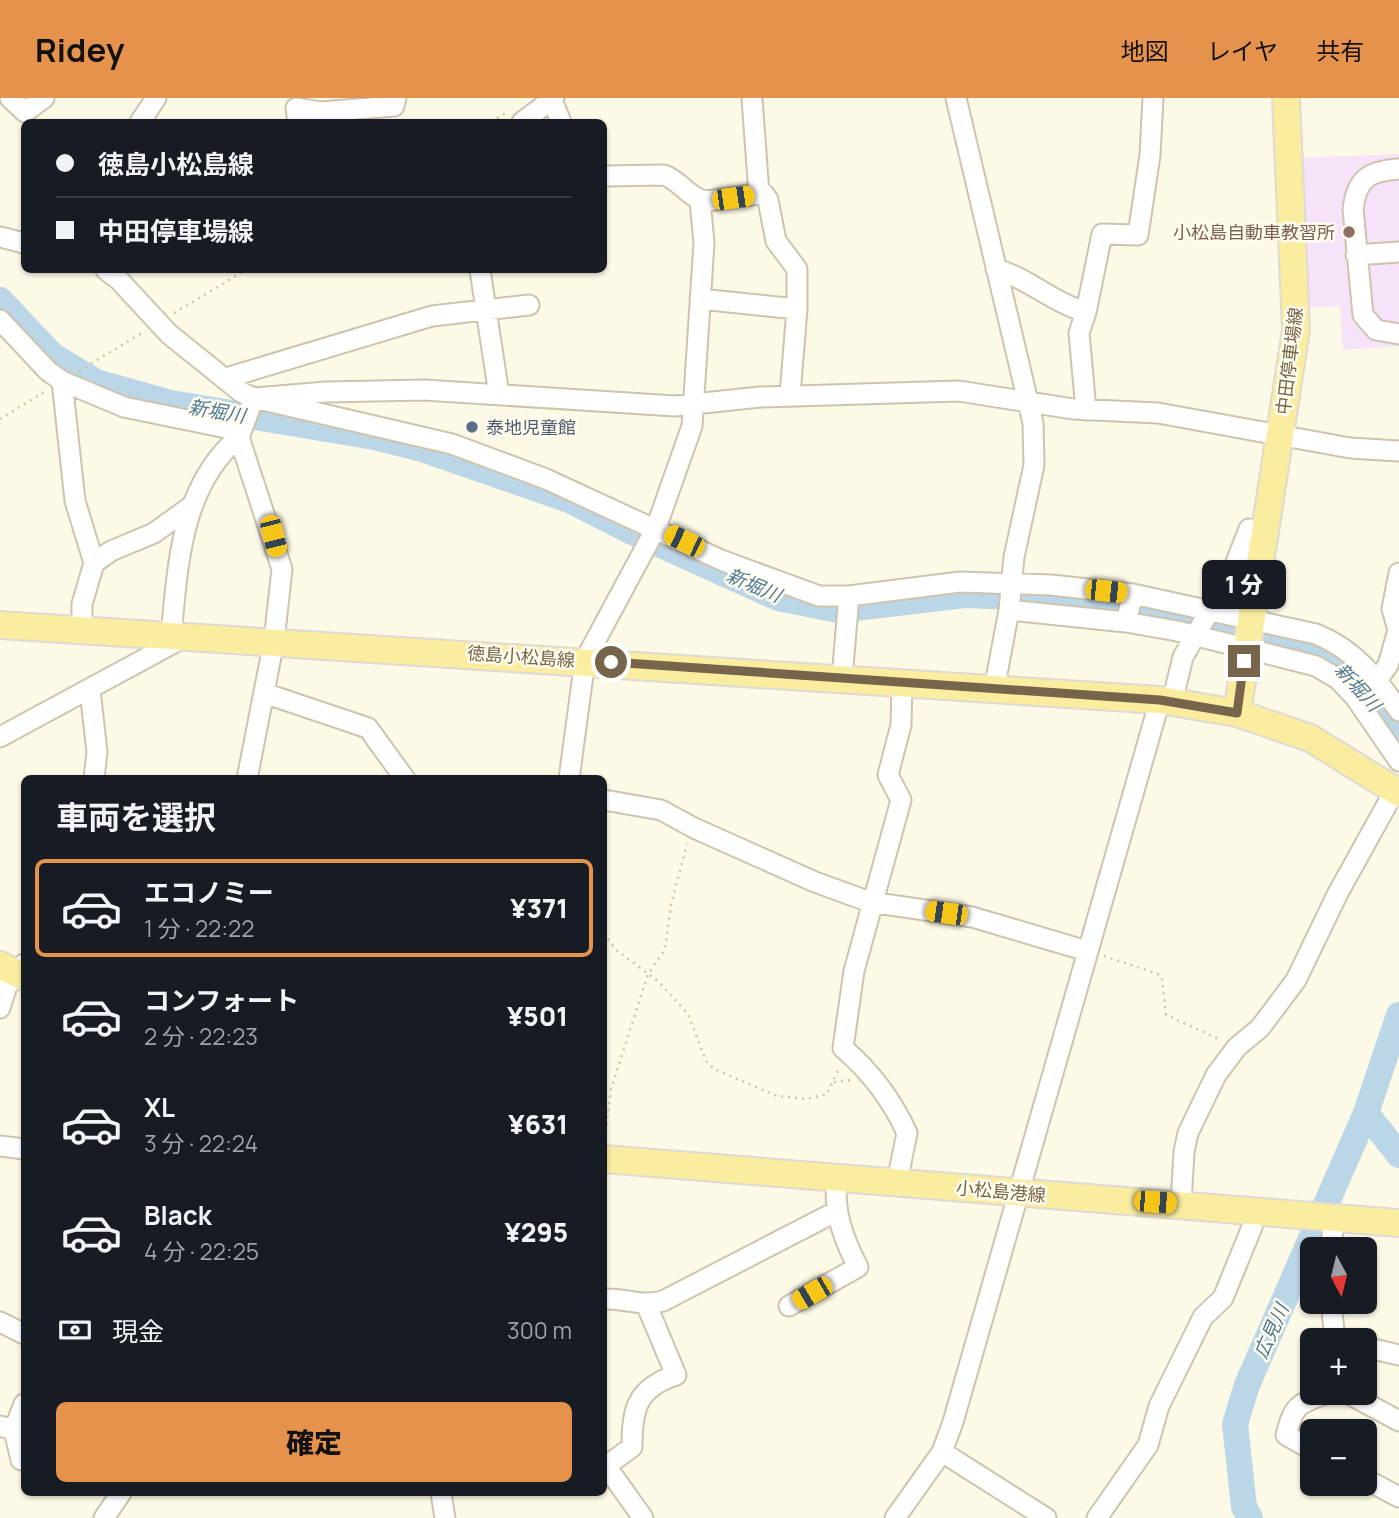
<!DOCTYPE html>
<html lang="ja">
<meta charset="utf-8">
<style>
body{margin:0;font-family:Manrope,"Noto Sans JP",sans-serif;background:#20242c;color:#f1f3f6;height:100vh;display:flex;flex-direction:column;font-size:26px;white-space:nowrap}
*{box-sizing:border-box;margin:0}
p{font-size:23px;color:#9ea1a6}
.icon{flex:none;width:38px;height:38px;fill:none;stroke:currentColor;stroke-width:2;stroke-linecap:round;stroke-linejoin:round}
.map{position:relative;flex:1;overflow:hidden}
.side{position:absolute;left:21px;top:677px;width:586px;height:721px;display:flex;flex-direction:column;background:#171b24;border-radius:10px;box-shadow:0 2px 5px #0004}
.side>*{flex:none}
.banner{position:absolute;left:21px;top:21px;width:586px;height:154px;border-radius:10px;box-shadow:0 2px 5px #0004;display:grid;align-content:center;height:154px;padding:0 35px;background:#171b24}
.needle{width:46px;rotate:173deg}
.tools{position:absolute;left:1300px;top:1139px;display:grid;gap:14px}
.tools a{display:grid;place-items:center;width:77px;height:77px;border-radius:10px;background:#171b24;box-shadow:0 2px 5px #0004;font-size:35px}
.end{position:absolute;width:32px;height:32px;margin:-16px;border:9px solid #76644b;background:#fff;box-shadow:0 0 0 4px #fff}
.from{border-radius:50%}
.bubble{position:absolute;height:49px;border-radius:10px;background:#171b24;box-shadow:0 2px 5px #0004;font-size:23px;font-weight:800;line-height:49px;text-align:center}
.car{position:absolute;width:21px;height:42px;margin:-21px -10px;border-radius:9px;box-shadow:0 0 5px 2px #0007;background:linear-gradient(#f5c518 24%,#345 0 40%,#f5c518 0 76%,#345 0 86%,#f5c518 0)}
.banner b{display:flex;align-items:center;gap:24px;height:66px;font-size:26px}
.banner b+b{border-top:2px solid #363941}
.banner i{width:18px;height:18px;background:#f1f3f6}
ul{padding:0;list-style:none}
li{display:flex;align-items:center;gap:21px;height:98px;margin:0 14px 10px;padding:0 21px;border:4px solid transparent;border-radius:10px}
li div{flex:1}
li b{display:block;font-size:26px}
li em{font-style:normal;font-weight:800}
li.selected{border-color:#e5924d}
li>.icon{width:63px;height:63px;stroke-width:1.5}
h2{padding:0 35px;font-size:32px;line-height:84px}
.pay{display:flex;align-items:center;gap:18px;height:77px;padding:0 35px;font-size:26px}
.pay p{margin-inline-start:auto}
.action{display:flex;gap:14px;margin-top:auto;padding:14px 35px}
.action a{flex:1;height:80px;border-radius:10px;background:#e5924d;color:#111;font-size:28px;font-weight:800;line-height:80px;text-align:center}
header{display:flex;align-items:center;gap:42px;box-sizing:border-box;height:98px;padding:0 35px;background:#e5924d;color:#111}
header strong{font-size:33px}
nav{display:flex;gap:38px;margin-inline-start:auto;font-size:24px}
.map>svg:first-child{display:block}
.education{fill:#f6e3f9}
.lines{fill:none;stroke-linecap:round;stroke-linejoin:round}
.river{stroke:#bbd6e6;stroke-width:26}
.minor-casing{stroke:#cec3ad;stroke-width:23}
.major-casing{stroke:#dedad4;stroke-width:30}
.path{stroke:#d7c2a1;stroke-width:2.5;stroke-dasharray:2 5;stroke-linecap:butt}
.minor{stroke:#fff;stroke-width:19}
.major{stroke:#faeda0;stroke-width:26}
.route{stroke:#76644b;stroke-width:9}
.education-dot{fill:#8d6e63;stroke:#fffced;stroke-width:2.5}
.service-dot{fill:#5c6f8a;stroke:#fffced;stroke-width:2.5}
.labels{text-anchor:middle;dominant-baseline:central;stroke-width:5;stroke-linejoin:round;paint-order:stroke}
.education-label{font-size:18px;fill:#785e54;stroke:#fffced;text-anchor:end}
.street-label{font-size:18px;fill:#76644b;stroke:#fffced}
.service-label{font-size:18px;fill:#4e5e75;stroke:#fffced;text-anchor:start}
.water-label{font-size:19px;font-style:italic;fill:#4b7998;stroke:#fffced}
</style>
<header>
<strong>Ridey</strong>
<nav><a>地図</a><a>レイヤ</a><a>共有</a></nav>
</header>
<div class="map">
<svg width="1399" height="1420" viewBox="0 0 1399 1420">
<rect width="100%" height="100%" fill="#fcf9e7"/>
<path class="education" d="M1399,56v192l-56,4 -3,-44 -38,2 -5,-150z"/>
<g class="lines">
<path class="river" d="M0,202l52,55 44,27 75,21 203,34 48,12 147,51 63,32 146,66 60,12 127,-15 120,5 83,14 143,34 29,14 26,27 33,45
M1366,1015l33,42
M1250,1420l-6,-11 -9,-83 12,-39 119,-272 33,-98"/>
<g class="minor-casing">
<path id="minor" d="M10,0l15,14 19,-14
M956,0l77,325 1,42 -20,92 -5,53
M552,2l9,22
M140,24l16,-24
M298,24l-2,-14 25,4 73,-6 2,-8
M522,24l32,-24
M1399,71c-30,2 -42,9 -46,40l10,106 13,15 23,4
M604,78l60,-1c16,5 25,24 43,26l52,-7 -7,-96
M759,96h5l4,6 8,41 21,28v40
M0,139l24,6
M1356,157l43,-3
M996,171c32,9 57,34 90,43l16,-78 36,1 12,-80 3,-57
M106,172l13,10 50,54 72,58 13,6 72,-6 98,-2 251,16 85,-9 199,-6 114,18 85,4 192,35 49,3
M480,172l19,125
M700,201l97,10 -7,86
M0,222l48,51 14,10 13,120 19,62
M226,280l206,-62 97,-11
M62,283l62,26 117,24
M1086,312l-7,-77 7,-21
M1126,524l51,9 139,35 22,13 17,18 44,64
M82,533v-27l12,-41 17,-12 43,-18 36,-26
M171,538c7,-70 9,-149 68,-199
M842,580l7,-82
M1378,581l10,-14 10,-35 -6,-21 7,-36
M90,592l7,62 -3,27
M994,592l15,-80 117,12 7,-28
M264,595l104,35 37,51
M1172,604l11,-45 50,-87 16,-41 16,2
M0,639l185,-100
M247,681l27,-138 8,-72 -43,-132 15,-39 198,46 94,35 175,81 98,36h30l111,-14 91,3 82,9 183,40c39,16 60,43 83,77
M569,681l16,-119 71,-132 36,-102 12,-183 -4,-42
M604,702l57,10 33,18 121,54 55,20 102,15 115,34
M0,910l7,-22 17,-22
M0,1048l24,3
M897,1084l10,-49c-15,-33 -36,-61 -64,-85l11,-77 47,-171 -13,-25 13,-50 1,-43
M1181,1106l3,-52 4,-19 28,-58 21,-28 23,-19 36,-48 42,-87 57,-103
M1330,1152l5,-33
M604,1201c22,-1 38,8 59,2l174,-90
M1331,1204l4,38
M789,1208l69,-39c-15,-29 -25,-56 -21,-90
M0,1224l24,12
M1365,1249l34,8
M1347,1295l52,28
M0,1328l14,4 7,30
M14,1332l10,-26
M1312,1352l-26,-15c8,-31 12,-31 42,-42
M942,1354l104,66
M1365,1381l34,18
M441,1395l4,25
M104,1420l17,-25
M643,1420l-37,-52 26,-19c0,-39 5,-59 44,-72l-29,-69
M895,1420l47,-66 11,-30 207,-722
M1097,1420l51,-73 11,-39 44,-89 20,-19 29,-71 3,-17"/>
</g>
<g class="major-casing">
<path id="major" d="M0,527l1160,75 77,13 73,25 89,55
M1237,615l59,-383 -10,-232
M0,867l24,12
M604,1061l795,64"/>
</g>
<path class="path" d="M491,24l15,-9
M174,215l72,-43
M79,273l66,-40
M0,321l46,-28
M604,835l11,16 44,33 29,32 18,47 8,8 63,27 30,3 20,-5 12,-26
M1104,858l54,18 4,4 4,37 55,25
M834,984l18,-2
M605,1041l6,-50 37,-115 17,-25 6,-44 16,-61"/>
<use href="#minor" class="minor"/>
<use href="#major" class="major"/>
</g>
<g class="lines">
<path class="route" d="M611,564l549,38 77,13 7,-52"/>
</g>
<circle class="education-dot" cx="1349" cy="134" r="7"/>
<circle class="service-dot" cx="472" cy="329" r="7"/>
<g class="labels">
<g class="education-label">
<text x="1335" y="134">小松島自動車教習所</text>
</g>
<g class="street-label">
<text transform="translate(1289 263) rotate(-83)">中田停車場線</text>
<text transform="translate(521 558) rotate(4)">徳島小松島線</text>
<text transform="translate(1001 1093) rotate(5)">小松島港線</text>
</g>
<g class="service-label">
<text x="486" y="329">泰地児童館</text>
</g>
<g class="water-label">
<text transform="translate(217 313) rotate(10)">新堀川</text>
<text transform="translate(754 487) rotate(23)">新堀川</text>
<text transform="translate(1358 589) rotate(48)">新堀川</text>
<text transform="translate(1271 1233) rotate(-66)">広見川</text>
</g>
</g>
</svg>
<div class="tools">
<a><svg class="needle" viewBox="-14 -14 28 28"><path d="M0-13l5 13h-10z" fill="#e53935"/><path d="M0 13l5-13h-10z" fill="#9ea1a6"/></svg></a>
<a>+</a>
<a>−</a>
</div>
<i class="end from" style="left:611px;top:564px"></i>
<i class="end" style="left:1244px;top:563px"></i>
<div class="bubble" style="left:1202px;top:462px;width:84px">1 分</div>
<i class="car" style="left:733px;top:100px;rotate:82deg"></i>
<i class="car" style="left:273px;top:438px;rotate:166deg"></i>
<i class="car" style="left:684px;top:443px;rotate:296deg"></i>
<i class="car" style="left:1106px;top:493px;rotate:96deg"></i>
<i class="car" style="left:946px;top:815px;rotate:278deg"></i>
<i class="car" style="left:1155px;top:1104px;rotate:94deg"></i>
<i class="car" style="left:812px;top:1195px;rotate:240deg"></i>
<div class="banner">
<b><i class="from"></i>徳島小松島線</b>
<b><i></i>中田停車場線</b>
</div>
<section class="side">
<h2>車両を選択</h2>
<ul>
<li class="selected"><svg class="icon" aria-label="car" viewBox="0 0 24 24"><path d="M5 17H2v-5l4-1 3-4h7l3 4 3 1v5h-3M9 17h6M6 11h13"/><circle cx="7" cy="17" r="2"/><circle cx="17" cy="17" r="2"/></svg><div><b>エコノミー</b><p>1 分 · 22:22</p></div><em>¥371</em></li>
<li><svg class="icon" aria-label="car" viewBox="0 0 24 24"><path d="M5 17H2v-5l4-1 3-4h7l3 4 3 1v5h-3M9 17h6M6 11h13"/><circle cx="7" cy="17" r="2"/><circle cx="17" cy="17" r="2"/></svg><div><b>コンフォート</b><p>2 分 · 22:23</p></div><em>¥501</em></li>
<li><svg class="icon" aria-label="car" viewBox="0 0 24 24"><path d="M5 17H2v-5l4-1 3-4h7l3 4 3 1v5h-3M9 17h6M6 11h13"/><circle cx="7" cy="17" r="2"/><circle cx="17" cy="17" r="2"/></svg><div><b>XL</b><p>3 分 · 22:24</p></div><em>¥631</em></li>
<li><svg class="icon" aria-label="car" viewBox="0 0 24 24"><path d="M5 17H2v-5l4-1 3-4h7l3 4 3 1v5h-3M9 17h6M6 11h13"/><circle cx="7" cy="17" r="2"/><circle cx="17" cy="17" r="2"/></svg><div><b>Black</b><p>4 分 · 22:25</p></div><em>¥295</em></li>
</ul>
<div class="pay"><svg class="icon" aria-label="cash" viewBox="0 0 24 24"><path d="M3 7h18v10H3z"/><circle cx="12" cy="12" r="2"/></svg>現金<p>300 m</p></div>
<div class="action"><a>確定</a></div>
</section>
</div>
